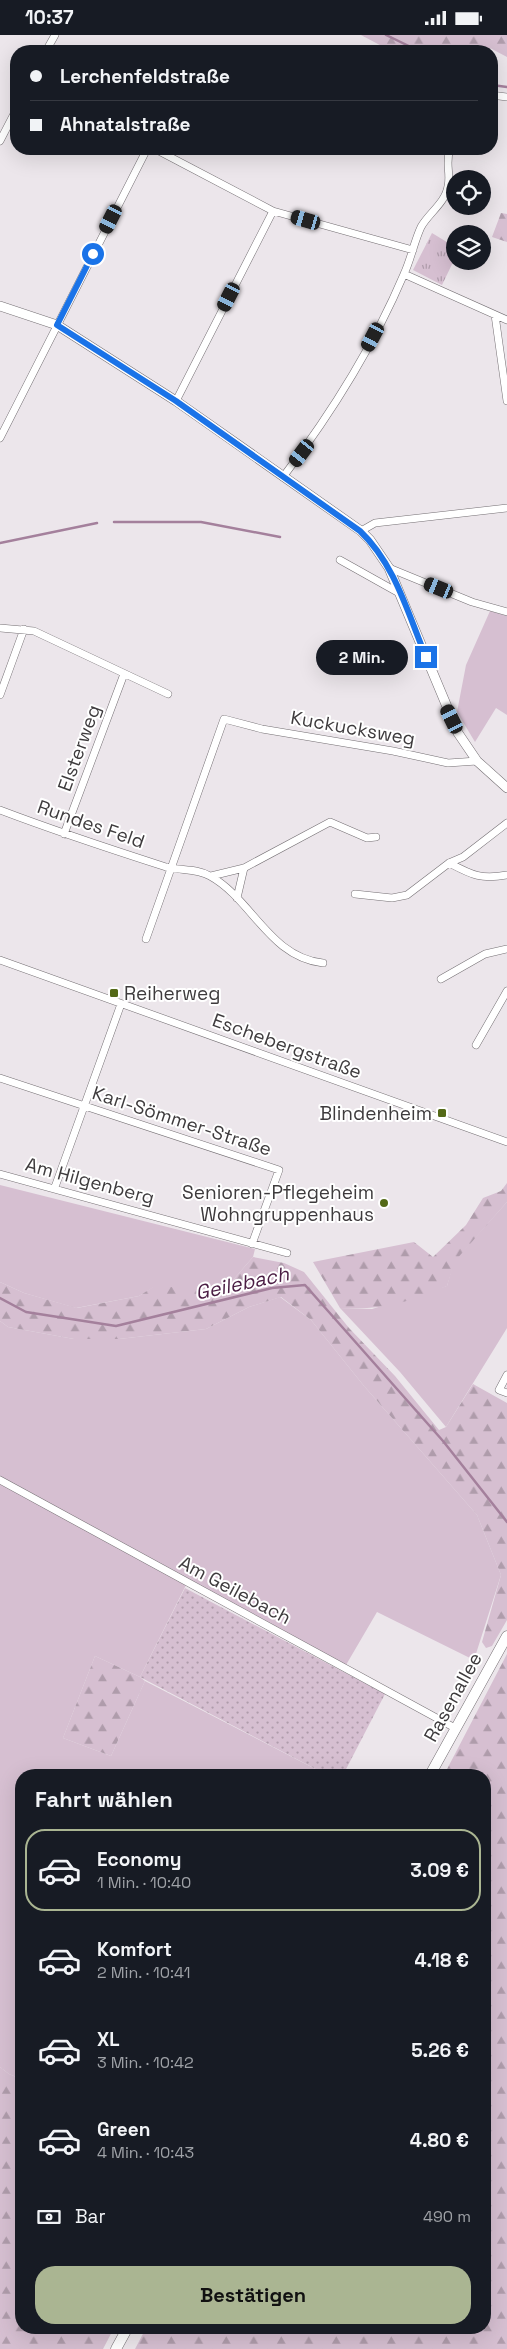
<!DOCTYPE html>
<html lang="de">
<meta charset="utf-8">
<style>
body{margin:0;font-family:"Space Grotesk",sans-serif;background:#20242c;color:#f1f3f6;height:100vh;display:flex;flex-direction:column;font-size:19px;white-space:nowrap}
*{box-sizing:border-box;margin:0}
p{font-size:16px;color:#9ea1a6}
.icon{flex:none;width:28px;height:28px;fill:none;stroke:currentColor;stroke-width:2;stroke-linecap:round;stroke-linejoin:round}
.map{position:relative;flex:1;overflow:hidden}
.panel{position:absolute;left:15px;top:1734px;width:476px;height:565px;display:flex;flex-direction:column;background:#171b24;border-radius:20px;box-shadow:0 5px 20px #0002}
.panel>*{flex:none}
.banner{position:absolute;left:10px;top:10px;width:488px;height:110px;border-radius:20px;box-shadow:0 5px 20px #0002;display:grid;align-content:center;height:110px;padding:0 20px;background:#171b24}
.fabs{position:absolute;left:446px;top:135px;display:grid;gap:10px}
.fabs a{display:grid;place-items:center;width:45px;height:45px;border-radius:50%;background:#171b24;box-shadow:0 5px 20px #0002;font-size:25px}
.end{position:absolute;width:22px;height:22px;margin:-11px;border:6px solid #1a73e8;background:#fff;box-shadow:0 0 0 2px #fff}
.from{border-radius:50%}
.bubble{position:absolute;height:35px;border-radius:18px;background:#171b24;box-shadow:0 5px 20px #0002;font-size:16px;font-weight:700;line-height:35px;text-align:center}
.car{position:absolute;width:15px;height:30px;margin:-15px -8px;border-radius:6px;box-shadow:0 0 4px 1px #0007;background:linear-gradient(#222 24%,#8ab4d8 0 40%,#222 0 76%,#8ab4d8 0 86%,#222 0)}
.banner b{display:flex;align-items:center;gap:18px;height:48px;font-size:19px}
.banner b+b{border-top:1px solid #363941}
.banner i{width:12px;height:12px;background:#f1f3f6}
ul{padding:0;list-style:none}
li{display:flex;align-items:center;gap:15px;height:82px;margin:0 10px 8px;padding:0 10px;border:2px solid transparent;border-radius:20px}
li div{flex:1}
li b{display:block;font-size:19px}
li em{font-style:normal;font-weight:700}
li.current{border-color:#aab592}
li>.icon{width:45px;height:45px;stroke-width:1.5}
h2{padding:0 20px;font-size:22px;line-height:60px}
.pay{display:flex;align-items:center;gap:12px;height:55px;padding:0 20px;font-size:19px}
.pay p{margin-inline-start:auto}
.primary-button{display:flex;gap:10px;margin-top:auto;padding:10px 20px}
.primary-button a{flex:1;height:58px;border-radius:20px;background:#aab592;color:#111;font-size:20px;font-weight:700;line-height:58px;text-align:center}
.status{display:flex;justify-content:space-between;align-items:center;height:35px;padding:0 25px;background:#171b24;direction:ltr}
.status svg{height:14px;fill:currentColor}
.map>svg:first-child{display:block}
.grass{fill:#d6bfd1}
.forest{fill:url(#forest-firs)}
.park{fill:url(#park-tufts)}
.garden{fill:url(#garden-dots)}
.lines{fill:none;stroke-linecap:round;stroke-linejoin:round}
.stream{stroke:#a4809c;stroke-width:2.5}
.minor-casing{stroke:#746f73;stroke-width:8}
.tertiary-casing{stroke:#746f73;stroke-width:10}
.secondary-casing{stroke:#746f73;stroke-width:11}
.minor{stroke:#fff;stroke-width:7}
.tertiary{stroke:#fff;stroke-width:9}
.secondary{stroke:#fff;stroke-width:10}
.route{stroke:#1a73e8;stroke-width:6}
.poi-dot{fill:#546917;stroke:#fff;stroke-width:2}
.labels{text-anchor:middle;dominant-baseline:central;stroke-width:4;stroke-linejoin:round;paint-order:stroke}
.street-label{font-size:19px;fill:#3e3b3d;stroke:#fff}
.poi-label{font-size:19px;fill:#3e3b3d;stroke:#fff;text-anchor:end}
.water-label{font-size:20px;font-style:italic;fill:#4a1c43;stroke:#fff}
</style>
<div class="status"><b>10:37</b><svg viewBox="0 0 49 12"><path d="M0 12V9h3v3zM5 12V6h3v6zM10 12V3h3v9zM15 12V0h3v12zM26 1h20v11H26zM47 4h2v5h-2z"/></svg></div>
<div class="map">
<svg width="507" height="2314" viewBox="0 0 507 2314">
<defs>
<pattern id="forest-firs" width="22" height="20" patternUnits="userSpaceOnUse" patternTransform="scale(1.25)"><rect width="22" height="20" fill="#d6bfd1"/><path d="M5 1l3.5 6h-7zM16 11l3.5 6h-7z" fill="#af9cab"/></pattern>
<pattern id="park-tufts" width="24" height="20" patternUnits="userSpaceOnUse" patternTransform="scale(1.25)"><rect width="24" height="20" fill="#d6bfd1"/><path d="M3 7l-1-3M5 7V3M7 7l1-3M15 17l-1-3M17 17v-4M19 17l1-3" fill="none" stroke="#af9cab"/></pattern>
<pattern id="garden-dots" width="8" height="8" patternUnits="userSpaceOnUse" patternTransform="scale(1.25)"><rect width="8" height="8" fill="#d6bfd1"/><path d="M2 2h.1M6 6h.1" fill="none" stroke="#af9cab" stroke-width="1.8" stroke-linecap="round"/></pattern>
</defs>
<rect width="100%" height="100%" fill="#ece6eb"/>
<path class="grass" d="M490,576l17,5v99l-11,-7 -21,34 -18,-30 9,-47z
M0,1150l255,64 -2,8 -26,30h-73l-15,9 -63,12 -52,-15 -24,-11z
M507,1167v126l-61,99 -46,-55 -60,-64 32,1 75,-23 7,-25z
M280,1262l31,23 53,66 113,129 24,60 -27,85 -97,-48 -31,53 -157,-86 -49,98 -45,-21 -32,82 48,18 34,-75 182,94h-306v304l-12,-5 -9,-7v-746l8,6 66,12h45l87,-10 43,-22z"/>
<path class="forest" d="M361,0h146v22l-17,-9 -1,3h-98z
M501,178l6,1v28l-15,-5z
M507,1148v19l-52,59 -8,25c-42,17 -61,24 -107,22l-27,-46 101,-20 19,15 33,-32 17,-27 18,-7z
M253,1222l31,6 20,9 45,56 46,48 44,54 7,-3 27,-43 34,19v217l-15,26 -6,2 -4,-6 19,-67 -24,-60 -113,-129 -53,-66 -30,-23 -32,10 -43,22 -87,10h-45l-66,-12 -8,-6v-39l24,11 53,15 62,-12 14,-9h74z
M507,1619v695h-372l11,-21 339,-1v-552h-41z
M95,1621l45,21 5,4 -34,75 -48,-18z
M0,2032l9,7 12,5v248l93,1 -11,21h-103z"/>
<path class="park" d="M432,198l23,14v11l-13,27 -29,-15z"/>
<path class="garden" d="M185,1553l200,106 -42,81h-16l-187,-98z"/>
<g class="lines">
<path class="stream" d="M386,0l33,16
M492,50l15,2
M114,487h87l79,15
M0,508l97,-20
M0,1263l26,14 90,14 156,-38 33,-3 138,156 64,81"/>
<g class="minor-casing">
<path id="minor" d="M46,16l9,-16
M491,60l16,2
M0,106l16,-31
M155,114l118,62 140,39
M404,239l103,46
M495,280l12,86
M176,366l97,-190
M0,403l147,-289
M283,442c48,-63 90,-130 121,-203 7,-15 10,-32 17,-47 7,-13 25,-25 27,-41 3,-13 -3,-22 2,-37
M361,496l14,-8 132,-15
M340,525l59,33
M389,533l83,34 35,10
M0,593l34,3 134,63
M0,660l24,-66
M0,775c55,21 110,39 166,57 15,4 30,1 44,9 42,23 59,81 113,87
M64,799l60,-160
M449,828c23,12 32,17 58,12
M211,841l33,-8 86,-46 37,16 9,-1
M355,859l37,4 15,-3 42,-32 14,-6 44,-34
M237,863l7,-30
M146,904l78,-220 38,10 131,22 55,12 29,-2
M0,925l507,182
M441,944l44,-25 22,-5
M476,1010l31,-54
M0,1043l279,92 -27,74
M0,1139l287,79
M55,1152l66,-183
M507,1340l-8,15 8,3
M0,1445l455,248"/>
</g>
<g class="tertiary-casing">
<path id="tertiary" d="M0,271l57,19 119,76 185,130 9,9 19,28 69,165 19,28 30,27"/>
</g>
<g class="secondary-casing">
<path id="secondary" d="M430,1740l77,-139
M116,2314l12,-22"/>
</g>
<use href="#minor" class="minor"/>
<use href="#tertiary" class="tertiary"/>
<use href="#secondary" class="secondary"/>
</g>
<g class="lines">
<path class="route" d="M93,219l-36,71 119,76 184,130c35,33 48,83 66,126"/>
</g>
<g class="poi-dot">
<rect x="109" y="953" width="10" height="10" rx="2.5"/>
<rect x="437" y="1073" width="10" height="10" rx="2.5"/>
<circle cx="384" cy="1168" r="5"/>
</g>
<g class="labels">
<g class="street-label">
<text transform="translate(353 693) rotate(10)">Kuckucksweg</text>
<text transform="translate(79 713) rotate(-70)">Elsterweg</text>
<text transform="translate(91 789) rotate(19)">Rundes Feld</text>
<text transform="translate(287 1011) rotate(20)">Eschebergstraße</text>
<text transform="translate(182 1086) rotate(18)">Karl-Sömmer-Straße</text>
<text transform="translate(90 1146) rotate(15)">Am Hilgenberg</text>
<text transform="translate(235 1555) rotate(28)">Am Geilebach</text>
<text transform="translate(453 1662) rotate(-61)">Rasenallee</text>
</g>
<g class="poi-label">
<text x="124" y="958" text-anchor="start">Reiherweg</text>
<text x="432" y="1078">Blindenheim</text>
<text x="374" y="1157">Senioren-Pflegeheim<tspan x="374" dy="22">Wohngruppenhaus</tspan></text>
</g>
<g class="water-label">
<text transform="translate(242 1248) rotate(-12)">Geilebach</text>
</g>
</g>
</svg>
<div class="fabs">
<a><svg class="icon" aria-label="locate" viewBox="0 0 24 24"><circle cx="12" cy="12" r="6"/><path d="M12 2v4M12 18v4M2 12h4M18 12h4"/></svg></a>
<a><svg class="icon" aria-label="layers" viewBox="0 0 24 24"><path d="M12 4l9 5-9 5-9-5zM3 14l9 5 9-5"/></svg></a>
</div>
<i class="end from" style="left:93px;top:219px"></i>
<i class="end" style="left:426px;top:622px"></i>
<div class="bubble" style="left:316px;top:605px;width:92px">2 Min.</div>
<i class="car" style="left:111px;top:184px;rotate:207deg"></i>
<i class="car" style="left:306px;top:185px;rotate:286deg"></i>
<i class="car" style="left:229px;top:262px;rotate:207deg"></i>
<i class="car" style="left:373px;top:302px;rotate:208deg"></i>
<i class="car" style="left:302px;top:418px;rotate:217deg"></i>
<i class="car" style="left:439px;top:553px;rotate:292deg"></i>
<i class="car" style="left:452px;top:684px;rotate:334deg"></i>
<div class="banner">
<b><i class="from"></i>Lerchenfeldstraße</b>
<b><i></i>Ahnatalstraße</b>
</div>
<section class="panel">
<h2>Fahrt wählen</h2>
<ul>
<li class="current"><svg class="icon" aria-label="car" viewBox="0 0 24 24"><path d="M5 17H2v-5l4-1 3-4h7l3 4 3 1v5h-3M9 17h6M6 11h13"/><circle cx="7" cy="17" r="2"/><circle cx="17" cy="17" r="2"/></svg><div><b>Economy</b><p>1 Min. · 10:40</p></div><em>3.09 €</em></li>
<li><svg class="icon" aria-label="car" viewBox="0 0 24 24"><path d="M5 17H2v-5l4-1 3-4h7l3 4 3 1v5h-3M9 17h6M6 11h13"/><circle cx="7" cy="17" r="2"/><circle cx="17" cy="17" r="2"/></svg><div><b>Komfort</b><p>2 Min. · 10:41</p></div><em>4.18 €</em></li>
<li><svg class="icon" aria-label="car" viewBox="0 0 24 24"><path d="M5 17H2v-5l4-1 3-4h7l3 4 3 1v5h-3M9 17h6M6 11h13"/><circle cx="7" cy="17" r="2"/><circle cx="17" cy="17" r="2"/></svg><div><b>XL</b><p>3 Min. · 10:42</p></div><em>5.26 €</em></li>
<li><svg class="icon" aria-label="car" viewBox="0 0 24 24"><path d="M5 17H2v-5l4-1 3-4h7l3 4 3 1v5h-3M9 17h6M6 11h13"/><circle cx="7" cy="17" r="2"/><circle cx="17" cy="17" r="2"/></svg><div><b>Green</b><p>4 Min. · 10:43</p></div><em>4.80 €</em></li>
</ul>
<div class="pay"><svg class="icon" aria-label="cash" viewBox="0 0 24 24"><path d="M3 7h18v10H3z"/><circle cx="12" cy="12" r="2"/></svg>Bar<p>490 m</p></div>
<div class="primary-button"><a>Bestätigen</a></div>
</section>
</div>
